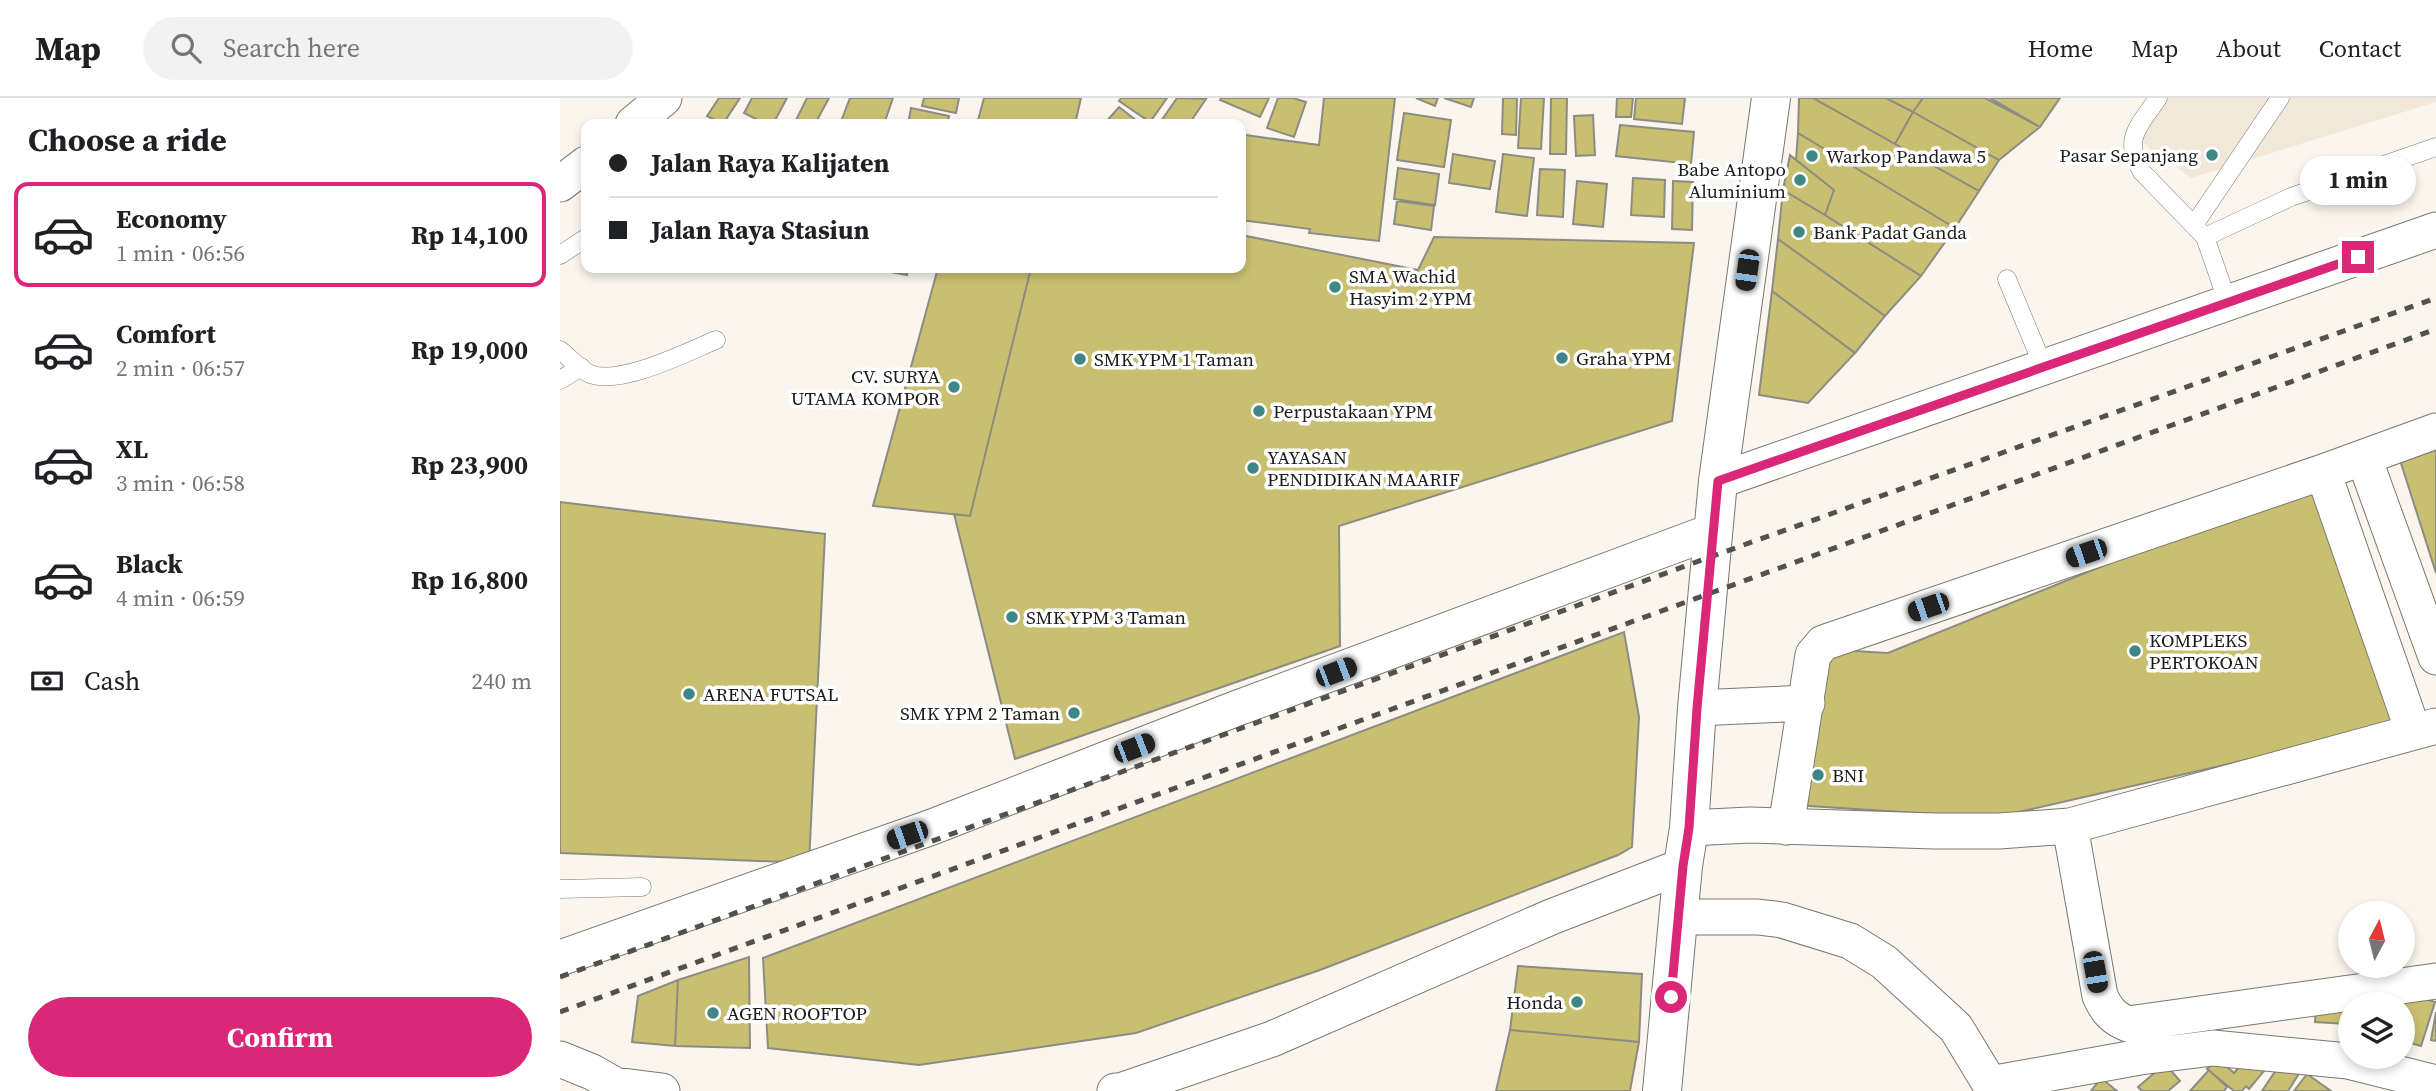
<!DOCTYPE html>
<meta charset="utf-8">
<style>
body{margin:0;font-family:"Source Serif 4",serif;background:#f2f2f2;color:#202124;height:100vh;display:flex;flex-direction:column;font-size:26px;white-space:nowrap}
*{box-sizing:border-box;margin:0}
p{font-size:23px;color:#757577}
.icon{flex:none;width:38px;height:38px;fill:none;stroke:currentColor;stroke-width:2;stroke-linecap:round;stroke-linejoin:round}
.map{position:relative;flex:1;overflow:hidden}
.sheet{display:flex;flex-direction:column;background:#fff;width:560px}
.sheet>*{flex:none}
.guide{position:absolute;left:21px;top:21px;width:665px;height:154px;border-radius:14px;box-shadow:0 4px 10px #0003;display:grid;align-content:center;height:154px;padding:0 28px;background:#fff}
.needle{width:46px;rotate:7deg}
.fabs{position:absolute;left:1778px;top:803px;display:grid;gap:14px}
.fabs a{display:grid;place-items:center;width:77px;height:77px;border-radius:50%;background:#fff;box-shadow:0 4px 10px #0003;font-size:35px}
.end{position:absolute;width:32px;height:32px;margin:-16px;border:9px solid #db2777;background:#fff;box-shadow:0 0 0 4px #fff}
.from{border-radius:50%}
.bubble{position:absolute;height:49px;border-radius:24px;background:#fff;box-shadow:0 4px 10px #0003;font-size:23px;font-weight:700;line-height:49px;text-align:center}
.car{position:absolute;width:21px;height:42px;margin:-21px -10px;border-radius:9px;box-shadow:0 0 5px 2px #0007;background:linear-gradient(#222 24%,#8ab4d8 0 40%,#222 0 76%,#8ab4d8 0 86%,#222 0)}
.guide b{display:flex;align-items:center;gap:24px;height:66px;font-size:26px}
.guide b+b{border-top:2px solid #e0e0e0}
.guide i{width:18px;height:18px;background:#202124}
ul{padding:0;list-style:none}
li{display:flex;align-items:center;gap:21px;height:105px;margin:0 14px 10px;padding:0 14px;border:4px solid transparent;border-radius:14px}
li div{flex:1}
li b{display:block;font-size:26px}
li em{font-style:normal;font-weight:700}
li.on{border-color:#db2777}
li>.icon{width:63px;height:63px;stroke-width:1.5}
h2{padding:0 28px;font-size:32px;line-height:84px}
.pay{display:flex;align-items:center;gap:18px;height:77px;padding:0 28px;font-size:26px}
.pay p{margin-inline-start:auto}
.primary-button{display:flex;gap:14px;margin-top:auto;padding:14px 28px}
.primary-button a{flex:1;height:80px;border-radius:42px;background:#db2777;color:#fff;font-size:28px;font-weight:700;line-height:80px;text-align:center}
header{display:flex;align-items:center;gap:42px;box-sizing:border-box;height:98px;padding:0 35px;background:#fff;border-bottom:2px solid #e0e0e0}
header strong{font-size:33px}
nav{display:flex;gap:38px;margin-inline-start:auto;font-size:24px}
.search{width:490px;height:63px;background:#f2f2f2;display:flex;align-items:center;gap:18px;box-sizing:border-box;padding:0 24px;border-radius:38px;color:#757577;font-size:26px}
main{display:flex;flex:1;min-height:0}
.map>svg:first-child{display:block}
.built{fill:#f1e8da}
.building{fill:#c9bf70;stroke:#8d8c84;stroke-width:2}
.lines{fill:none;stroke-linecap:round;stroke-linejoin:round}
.service-casing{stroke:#7b7770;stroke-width:19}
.minor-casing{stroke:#7b7770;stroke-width:37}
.primary-casing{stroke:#7b7770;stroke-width:40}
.service{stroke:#fff;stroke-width:18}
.minor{stroke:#fff;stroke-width:35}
.primary{stroke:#fff;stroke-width:38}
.rail{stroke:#52514c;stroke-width:5;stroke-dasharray:9 9;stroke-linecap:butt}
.route{stroke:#db2777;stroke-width:9}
.poi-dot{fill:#3f8785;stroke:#fff;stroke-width:2.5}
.labels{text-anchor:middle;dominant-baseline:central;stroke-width:7;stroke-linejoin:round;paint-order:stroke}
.poi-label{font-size:19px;fill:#1c1b18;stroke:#fff;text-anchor:start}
</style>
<header>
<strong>Map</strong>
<div class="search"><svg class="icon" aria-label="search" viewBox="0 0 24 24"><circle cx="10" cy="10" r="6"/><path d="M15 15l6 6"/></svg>Search here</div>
<nav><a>Home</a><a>Map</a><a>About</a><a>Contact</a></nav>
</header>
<main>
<section class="sheet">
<h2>Choose a ride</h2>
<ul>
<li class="on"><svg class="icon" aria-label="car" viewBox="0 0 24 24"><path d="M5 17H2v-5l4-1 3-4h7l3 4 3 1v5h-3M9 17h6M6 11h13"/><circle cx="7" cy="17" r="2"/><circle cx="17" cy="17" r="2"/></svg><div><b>Economy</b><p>1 min · 06:56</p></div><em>Rp 14,100</em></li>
<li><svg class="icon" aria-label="car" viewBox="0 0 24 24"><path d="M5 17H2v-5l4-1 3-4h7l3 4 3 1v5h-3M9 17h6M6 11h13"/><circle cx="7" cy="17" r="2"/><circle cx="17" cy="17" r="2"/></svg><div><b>Comfort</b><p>2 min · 06:57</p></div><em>Rp 19,000</em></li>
<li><svg class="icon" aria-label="car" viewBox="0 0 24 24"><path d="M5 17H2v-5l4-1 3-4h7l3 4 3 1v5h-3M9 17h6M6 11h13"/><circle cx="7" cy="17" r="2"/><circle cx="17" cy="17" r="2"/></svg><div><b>XL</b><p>3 min · 06:58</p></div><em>Rp 23,900</em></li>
<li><svg class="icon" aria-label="car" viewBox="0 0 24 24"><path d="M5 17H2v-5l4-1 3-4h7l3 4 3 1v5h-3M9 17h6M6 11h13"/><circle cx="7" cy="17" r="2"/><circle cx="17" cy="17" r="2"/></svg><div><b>Black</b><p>4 min · 06:59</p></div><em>Rp 16,800</em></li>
</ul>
<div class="pay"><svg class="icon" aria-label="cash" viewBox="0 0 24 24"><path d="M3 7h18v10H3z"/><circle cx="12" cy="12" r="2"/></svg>Cash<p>240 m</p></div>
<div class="primary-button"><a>Confirm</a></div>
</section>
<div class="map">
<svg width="1876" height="993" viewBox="0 0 1876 993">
<rect width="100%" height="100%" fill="#faf6ee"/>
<path class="built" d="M1591,0h285v4l-245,76 -63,-46z"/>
<path class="building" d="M159,0h21l-17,26 -16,-8z
M192,0h35l-14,26h-7l-22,-11z
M247,0h22l-14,26h-21z
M290,0h43l-9,26h-44z
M364,0h35l-3,15 -34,-7z
M424,0h97l-6,26h-98z
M561,0h46l-17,24 -31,-21z
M617,0l29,1 -17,25h-30z
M661,0h48l-9,19 -40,-17z
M718,0h15l13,4 -12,35 -27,-9z
M764,0h71l-16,143 -70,-8 1,-4 -69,-9v-55l4,-30 74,10z
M856,0h22l-3,8z
M884,0h30l-3,9z
M943,0h14l-1,37 -14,-1z
M961,0h23l-3,51 -23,-1z
M991,0h16l-1,56h-16z
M1057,0h16l-2,19h-15z
M1076,0h49l-3,26 -48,-5z
M1239,0h14l166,93 -24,37 -157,-95z
M1253,0h73l27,14 -18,32z
M1326,0h37l-10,14z
M1363,0h62l55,29 -41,33 -86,-48z
M1430,0h70l-20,29z
M559,9l22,17h-37z
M351,10l38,8 -2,8h-39z
M1353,14l86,48 -20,31 -84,-47z
M844,15l47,7 -7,47 -47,-7z
M1033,17l2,40 -19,1 -2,-40z
M1060,27l74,7 -3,32 -75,-8z
M1238,35l157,95 -34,48 -96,-61 9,-25 -38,-30z
M893,56l42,7 -5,28 -41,-6z
M943,56l31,4 -7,58 -31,-4z
M1230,57l44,35 -9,25 -42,-25z
M838,70l41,6 -4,31 -41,-6z
M980,71l25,1 -2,47 -26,-2z
M1073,80l32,2 -1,37 -33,-2z
M1017,83l30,3 -4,43 -30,-3z
M1113,83l20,1 -1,48 -20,-1z
M1223,92l42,25 96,61 -36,40 -107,-77z
M837,103l37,5 -3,24 -37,-6z
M681,137l177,35 16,-33 260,6 -22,178 -333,105 1,120 -325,113 -61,-245 16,2 61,-248h210z
M1218,141l107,77 -30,37 -83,-62z
M309,170h39l-1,7z
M378,170h93l-61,248 -97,-10z
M1212,193l83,62 -47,50 -49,-8z
M1876,349v126l-36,-113z
M1757,381l86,245 -410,94 -199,-13 26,-156 68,4z
M0,404l265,32 -16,329 -249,-10z
M1064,534l15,85 -7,130 -14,8 -298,115 -184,63 -217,32 -151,-17 -5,-90z
M189,859l1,91 -75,-2 3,-66z
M958,868l124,8 -3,68 -129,-12z
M118,882l-3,66 -43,-4 6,-46z
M1846,895l29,9 -14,44 -18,-5 -1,-37z
M1756,903l32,3 -2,20 -31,-2z
M1876,914v29l-5,-1z
M950,932l129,12 -9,49h-134z
M1657,960l17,15 13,-15 17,13 -15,18 -3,-3 -4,5h-8l-27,-22z
M1722,963l18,11 -12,19h-26z
M1605,966l15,17 -12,10h-26l-4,-4z
M1649,972l18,17 -3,4h-34z
M1747,976l24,17h-37z
M1541,980l16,13h-26z"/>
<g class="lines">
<g class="service-casing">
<path id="service" d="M1598,0c-19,28 -36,41 -16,74l63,65 23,66
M1634,127l86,-127
M1645,139l86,-40 145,-50
M0,157l26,-17
M1447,181l37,89
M0,252c9,7 19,19 30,24 30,12 97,-22 126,-34
M0,282l21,-13
M0,791l82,-2"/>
</g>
<g class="minor-casing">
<path id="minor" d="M73,26l31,-26
M0,86l26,-20
M1804,360l72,199
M1763,374l90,259
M1158,383l718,-251
M1137,610l110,-5
M1510,728l30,170c7,15 13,22 28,28l308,-43
M1226,729l27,-172 10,-12 500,-171 113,-41
M1129,730l61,-3 184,6h65l71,-5 366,-100
M1118,819h80l24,3 68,21 34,21 72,66 34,56 1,7
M0,860l372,-131 303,-118 478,-178
M0,961l32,13 23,13 47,6
M1430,986l150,-27 73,-9 135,13 88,22
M555,993l8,-1 149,-51 279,-122 132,-51"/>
</g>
<g class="primary-casing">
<path id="primary" d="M1102,993l21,-225 6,-38 8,-120 21,-227 53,-383"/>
</g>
<use href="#service" class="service"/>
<use href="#minor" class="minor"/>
<use href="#primary" class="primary"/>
<path class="rail" d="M0,879l1150,-420 726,-259
M0,914l1876,-683"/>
</g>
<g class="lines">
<path class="route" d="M1111,899l12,-131 6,-38 8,-120 21,-227 640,-224"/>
</g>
<g class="poi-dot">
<circle cx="1652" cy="57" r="7"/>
<circle cx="1252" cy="58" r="7"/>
<circle cx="1240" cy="82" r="7"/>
<circle cx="1239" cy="134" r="7"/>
<circle cx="775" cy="189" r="7"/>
<circle cx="1002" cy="260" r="7"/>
<circle cx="520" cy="261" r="7"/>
<circle cx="394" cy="289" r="7"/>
<circle cx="699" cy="313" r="7"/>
<circle cx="693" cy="370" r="7"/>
<circle cx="452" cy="519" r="7"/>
<circle cx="1575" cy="553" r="7"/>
<circle cx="129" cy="596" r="7"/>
<circle cx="514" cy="615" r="7"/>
<circle cx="1258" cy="677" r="7"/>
<circle cx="1017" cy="904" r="7"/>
<circle cx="153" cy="915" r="7"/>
</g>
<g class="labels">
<g class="poi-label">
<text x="1638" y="57" text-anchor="end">Pasar Sepanjang</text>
<text x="1266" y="58">Warkop Pandawa 5</text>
<text x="1226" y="71" text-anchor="end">Babe Antopo<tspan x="1226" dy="22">Aluminium</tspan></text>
<text x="1253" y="134">Bank Padat Ganda</text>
<text x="789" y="178">SMA Wachid<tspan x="789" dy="22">Hasyim 2 YPM</tspan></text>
<text x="1016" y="260">Graha YPM</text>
<text x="534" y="261">SMK YPM 1 Taman</text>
<text x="380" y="278" text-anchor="end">CV. SURYA<tspan x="380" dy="22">UTAMA KOMPOR</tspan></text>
<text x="713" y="313">Perpustakaan YPM</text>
<text x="707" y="359">YAYASAN<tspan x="707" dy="22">PENDIDIKAN MAARIF</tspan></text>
<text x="466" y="519">SMK YPM 3 Taman</text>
<text x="1589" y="542">KOMPLEKS<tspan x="1589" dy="22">PERTOKOAN</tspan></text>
<text x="143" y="596">ARENA FUTSAL</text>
<text x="500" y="615" text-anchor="end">SMK YPM 2 Taman</text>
<text x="1272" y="677">BNI</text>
<text x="1003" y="904" text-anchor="end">Honda</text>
<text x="167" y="915">AGEN ROOFTOP</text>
</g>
</g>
</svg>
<div class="fabs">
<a><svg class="needle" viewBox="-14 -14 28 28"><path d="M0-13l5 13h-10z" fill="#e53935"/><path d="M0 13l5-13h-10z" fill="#757577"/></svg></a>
<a><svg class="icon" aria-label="layers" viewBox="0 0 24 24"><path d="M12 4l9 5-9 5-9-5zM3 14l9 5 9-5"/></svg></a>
</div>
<i class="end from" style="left:1111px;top:899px"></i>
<i class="end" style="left:1798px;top:159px"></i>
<div class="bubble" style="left:1740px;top:58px;width:116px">1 min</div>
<i class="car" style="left:1187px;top:172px;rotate:188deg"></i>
<i class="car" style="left:1526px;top:455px;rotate:251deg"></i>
<i class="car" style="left:1368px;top:509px;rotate:251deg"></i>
<i class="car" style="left:776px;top:574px;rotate:69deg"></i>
<i class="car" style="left:574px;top:650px;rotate:69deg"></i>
<i class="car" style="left:347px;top:737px;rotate:251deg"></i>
<i class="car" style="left:1535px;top:874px;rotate:170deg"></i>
<div class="guide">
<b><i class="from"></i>Jalan Raya Kalijaten</b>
<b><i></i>Jalan Raya Stasiun</b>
</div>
</div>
</main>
